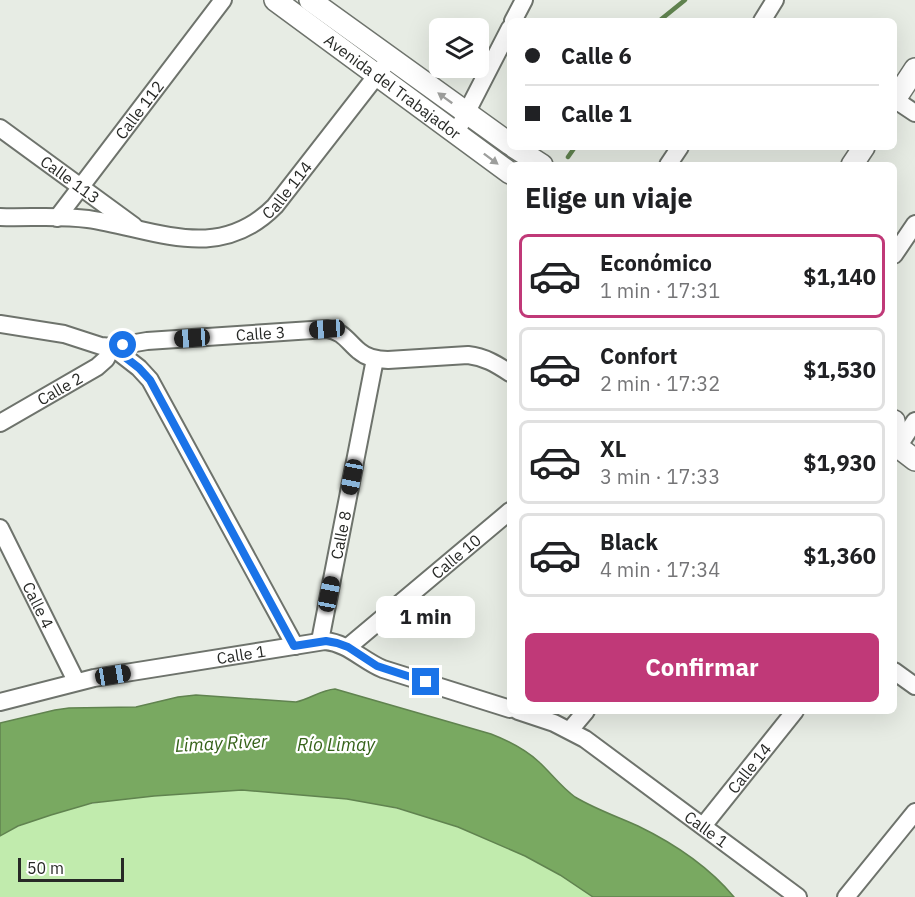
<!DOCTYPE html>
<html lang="es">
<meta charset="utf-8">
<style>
body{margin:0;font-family:"IBM Plex Sans",sans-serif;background:#f6f6f6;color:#202124;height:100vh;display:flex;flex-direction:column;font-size:22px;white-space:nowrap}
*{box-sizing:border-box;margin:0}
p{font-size:20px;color:#757577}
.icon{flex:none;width:33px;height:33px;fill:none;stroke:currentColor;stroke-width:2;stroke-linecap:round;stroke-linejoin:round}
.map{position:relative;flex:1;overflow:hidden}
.sheet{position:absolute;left:507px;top:162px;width:390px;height:552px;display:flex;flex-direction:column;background:#fff;border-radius:9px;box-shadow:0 6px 24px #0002}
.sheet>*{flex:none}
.guide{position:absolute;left:507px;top:18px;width:390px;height:132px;border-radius:9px;box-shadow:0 6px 24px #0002;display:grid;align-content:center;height:132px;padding:0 18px;background:#fff}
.tools{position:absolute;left:429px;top:18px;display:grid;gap:12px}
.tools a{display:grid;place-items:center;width:60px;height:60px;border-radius:9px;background:#fff;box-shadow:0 6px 24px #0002;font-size:30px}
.scale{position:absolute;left:18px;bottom:15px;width:106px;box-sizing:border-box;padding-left:6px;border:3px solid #272926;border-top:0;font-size:16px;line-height:21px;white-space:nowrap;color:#272926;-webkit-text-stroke:4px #fff;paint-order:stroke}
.end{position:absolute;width:27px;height:27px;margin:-14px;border:8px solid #1a73e8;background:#fff;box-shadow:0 0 0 3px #fff}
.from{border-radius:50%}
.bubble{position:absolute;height:42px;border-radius:9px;background:#fff;box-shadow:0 6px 24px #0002;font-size:20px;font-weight:700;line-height:42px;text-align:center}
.car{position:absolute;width:18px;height:36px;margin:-18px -9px;border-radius:8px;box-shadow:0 0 4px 2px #0007;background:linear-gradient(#222 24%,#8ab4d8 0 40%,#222 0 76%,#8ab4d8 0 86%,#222 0)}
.guide b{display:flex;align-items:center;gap:21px;height:57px;font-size:22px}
.guide b+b{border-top:2px solid #e0e0e0}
.guide i{width:15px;height:15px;background:#202124}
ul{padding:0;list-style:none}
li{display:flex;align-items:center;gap:18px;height:84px;margin:0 12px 9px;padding:0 6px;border:3px solid #e0e0e0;border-radius:9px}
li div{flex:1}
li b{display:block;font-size:22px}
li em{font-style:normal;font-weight:700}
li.on{border-color:#c03978}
li>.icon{width:54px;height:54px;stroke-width:1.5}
h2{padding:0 18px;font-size:27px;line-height:72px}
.button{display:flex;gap:12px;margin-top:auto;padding:12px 18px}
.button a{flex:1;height:69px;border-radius:9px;background:#c03978;color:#fff;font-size:24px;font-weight:700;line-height:69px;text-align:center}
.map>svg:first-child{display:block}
.green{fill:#c1ebad}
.water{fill:#79a961;stroke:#60834f;stroke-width:1.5}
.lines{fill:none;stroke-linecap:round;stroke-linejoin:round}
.stream{stroke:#60834f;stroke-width:4.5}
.minor-casing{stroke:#6e736c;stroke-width:20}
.tertiary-casing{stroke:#6e736c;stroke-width:24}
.minor{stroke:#fff;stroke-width:16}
.tertiary{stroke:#fff;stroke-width:21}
.oneway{fill:#9e9f9d}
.route{stroke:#1a73e8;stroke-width:8}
.labels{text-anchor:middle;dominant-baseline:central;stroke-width:4.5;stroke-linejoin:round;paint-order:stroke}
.street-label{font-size:16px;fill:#272926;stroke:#fff}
.water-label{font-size:18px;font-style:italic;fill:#356219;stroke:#fff}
</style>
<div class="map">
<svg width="915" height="897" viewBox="0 0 915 897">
<rect width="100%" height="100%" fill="#e7ece4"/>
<path class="green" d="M242,790c35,3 71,4 105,9 70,10 150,39 212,75 11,7 22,15 34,23h-593v-61c73,-41 161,-41 242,-46z"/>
<path class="water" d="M335,689l156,45c18,7 34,15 48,28 12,11 22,25 36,35 20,12 43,20 63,29 35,17 71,41 96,71h-141l-33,-22 -35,-19 -67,-29 -61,-19 -50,-9 -105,-9 -88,6 -62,7 -41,12 -33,11 -18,10v-113l55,-13 14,-2 67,-1 42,-10 18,-2 100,7c14,-3 25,-12 39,-13z"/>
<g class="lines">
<path class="stream" d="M659,21l26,-21
M568,157l7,-10"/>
<g class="minor-casing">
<g id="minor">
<path d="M513,21l11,-21"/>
<path d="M762,21l13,-21"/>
<path d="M894,99l21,14"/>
<path id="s1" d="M0,128l134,98"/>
<path d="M456,133l54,-105"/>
<path d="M668,165l12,-18"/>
<path id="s2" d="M0,217c29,1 59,-2 88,2 67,10 130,45 187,-13l109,-140"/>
<path id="s3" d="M57,218l166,-218"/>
<path d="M894,255l21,-31"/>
<path id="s4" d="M0,324l64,10 37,12 11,1 35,-6 180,-12c16,2 21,13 32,22 8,7 18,9 29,9l80,-5c17,2 28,9 42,18"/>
<path id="s5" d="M0,423l97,-56 9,-8 6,-12 27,21 11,12 145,266"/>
<path d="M898,447l17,-26"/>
<path id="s6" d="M0,528l76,153"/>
<path id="s7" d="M320,641l55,-282"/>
<path id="s8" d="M348,647l162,-136"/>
<path d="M894,671l21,15"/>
<path id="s9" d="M0,702l94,-24 231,-37c23,2 38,20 58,28l127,40"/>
<path id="s10" d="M518,711l36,12 31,16 213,158"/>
<path d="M570,730l16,-19"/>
<path id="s11" d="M703,826l92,-115"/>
<path d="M846,897l69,-85"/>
</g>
</g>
<g class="tertiary-casing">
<g id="tertiary">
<path id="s12" d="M275,0l235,173"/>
<path d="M310,0l200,144"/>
<path d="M894,101l21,-32"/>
<path d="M514,147l28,18"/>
<path d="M852,165l12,-18"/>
<path d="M894,421l4,26"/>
<path d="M894,447h4l17,13"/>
</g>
</g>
<use href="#minor" class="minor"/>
<use href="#tertiary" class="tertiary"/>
</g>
<defs><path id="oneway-solid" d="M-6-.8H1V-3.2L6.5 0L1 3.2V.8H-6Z" transform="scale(1.5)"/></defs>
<g class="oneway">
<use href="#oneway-solid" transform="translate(445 98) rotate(-144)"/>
<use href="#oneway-solid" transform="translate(491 159) rotate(37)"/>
</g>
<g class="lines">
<path class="route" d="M123,345l-11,2 27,21 11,12 144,266 32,-5 11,2 11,4 29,19 49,16"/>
</g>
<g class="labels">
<g class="street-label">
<text stroke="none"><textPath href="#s12" startOffset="146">Avenida del Trabajador</textPath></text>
<text stroke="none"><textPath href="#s3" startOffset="136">Calle 112</textPath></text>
<text stroke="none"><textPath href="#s1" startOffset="87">Calle 113</textPath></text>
<text stroke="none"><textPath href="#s2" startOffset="306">Calle 114</textPath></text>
<text stroke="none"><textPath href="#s4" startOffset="264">Calle 3</textPath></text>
<text stroke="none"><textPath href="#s5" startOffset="69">Calle 2</textPath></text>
<text stroke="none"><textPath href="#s7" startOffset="108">Calle 8</textPath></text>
<text stroke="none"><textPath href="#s8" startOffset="141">Calle 10</textPath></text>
<text stroke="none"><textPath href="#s6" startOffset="86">Calle 4</textPath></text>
<text stroke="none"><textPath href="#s9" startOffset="246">Calle 1</textPath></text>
<text stroke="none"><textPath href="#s11" startOffset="74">Calle 14</textPath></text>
<text stroke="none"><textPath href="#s10" startOffset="224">Calle 1</textPath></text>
</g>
<g class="water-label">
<text transform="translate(221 743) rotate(-3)">Limay River</text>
<text x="336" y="744">Río Limay</text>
</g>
</g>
</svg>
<div class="tools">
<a><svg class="icon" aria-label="layers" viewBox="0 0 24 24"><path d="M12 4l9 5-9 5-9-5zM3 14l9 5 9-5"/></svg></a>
</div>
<div class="scale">50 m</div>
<i class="end from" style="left:123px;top:345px"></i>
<i class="end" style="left:426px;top:682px"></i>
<div class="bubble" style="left:376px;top:596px;width:99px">1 min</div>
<i class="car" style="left:327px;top:329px;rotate:266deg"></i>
<i class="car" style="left:192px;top:338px;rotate:266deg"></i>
<i class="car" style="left:352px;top:477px;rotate:191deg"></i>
<i class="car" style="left:329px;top:594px;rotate:11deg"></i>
<i class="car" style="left:113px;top:675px;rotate:81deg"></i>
<div class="guide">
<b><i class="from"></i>Calle 6</b>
<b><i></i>Calle 1</b>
</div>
<section class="sheet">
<h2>Elige un viaje</h2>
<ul>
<li class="on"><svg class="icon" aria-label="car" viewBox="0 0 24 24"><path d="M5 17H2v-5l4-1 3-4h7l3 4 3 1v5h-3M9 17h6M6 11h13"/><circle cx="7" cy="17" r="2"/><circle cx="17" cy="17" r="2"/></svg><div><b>Económico</b><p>1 min · 17:31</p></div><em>$1,140</em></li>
<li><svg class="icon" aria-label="car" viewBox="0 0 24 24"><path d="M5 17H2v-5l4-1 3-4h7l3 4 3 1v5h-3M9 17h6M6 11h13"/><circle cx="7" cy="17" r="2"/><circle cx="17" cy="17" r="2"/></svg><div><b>Confort</b><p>2 min · 17:32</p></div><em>$1,530</em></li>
<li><svg class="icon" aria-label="car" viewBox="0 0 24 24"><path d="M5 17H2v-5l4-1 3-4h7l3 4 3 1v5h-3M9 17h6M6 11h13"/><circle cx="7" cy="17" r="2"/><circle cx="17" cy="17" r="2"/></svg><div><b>XL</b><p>3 min · 17:33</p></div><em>$1,930</em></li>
<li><svg class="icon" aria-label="car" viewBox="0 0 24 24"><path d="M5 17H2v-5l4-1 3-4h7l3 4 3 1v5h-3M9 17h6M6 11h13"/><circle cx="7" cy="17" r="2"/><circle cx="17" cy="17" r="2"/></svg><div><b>Black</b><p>4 min · 17:34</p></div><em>$1,360</em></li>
</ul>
<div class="button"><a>Confirmar</a></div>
</section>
</div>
